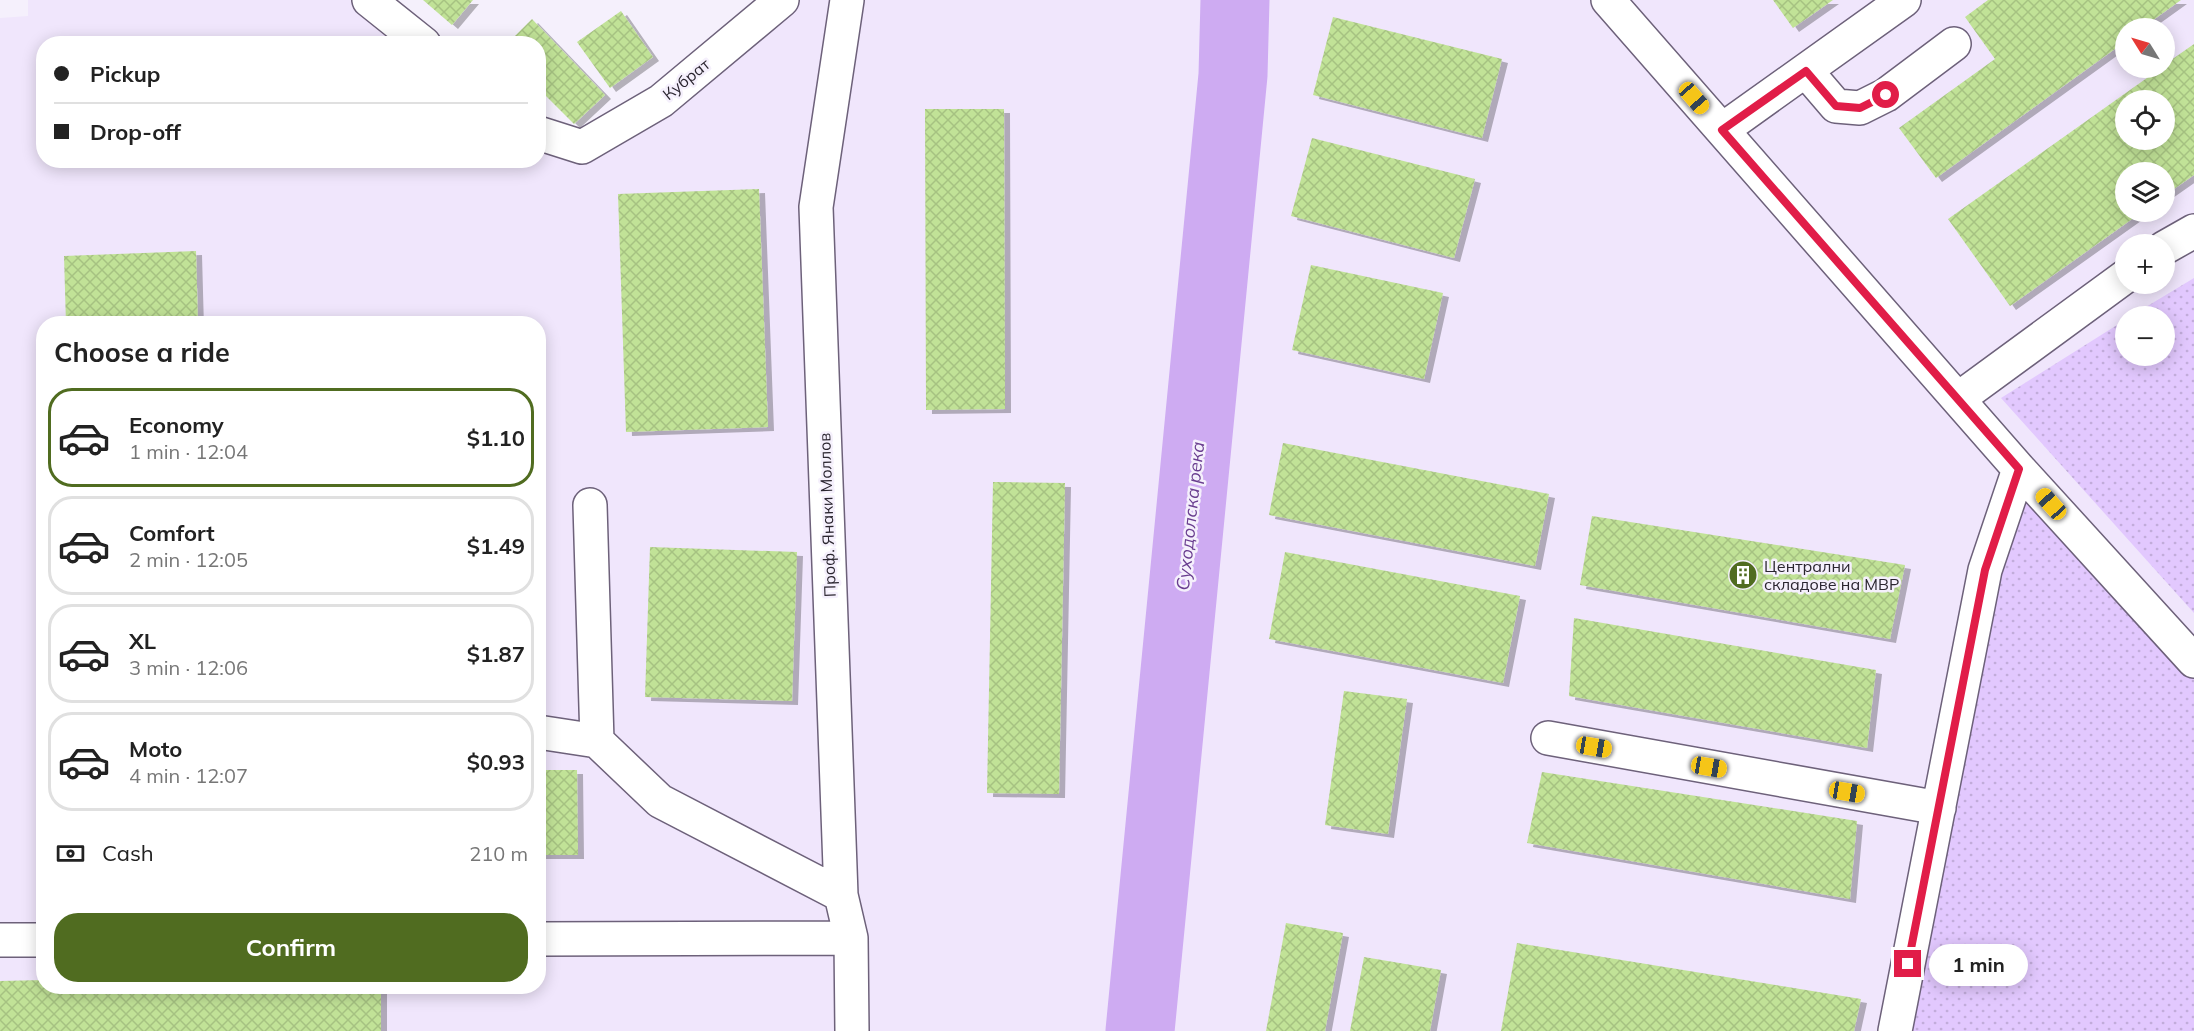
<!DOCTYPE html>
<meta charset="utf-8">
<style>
body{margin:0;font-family:Mulish,sans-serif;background:#f2f2f2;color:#222;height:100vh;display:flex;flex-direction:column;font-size:22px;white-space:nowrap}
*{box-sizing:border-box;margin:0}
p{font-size:20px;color:#767676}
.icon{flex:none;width:33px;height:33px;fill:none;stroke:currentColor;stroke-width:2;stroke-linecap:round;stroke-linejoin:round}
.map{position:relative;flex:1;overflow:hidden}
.details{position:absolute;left:36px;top:316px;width:510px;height:678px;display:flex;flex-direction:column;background:#fff;border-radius:24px;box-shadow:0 3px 15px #0003}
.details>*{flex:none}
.hud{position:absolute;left:36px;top:36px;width:510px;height:132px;border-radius:24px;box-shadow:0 3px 15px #0003;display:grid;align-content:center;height:132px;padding:0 18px;background:#fff}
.needle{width:39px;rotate:307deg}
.tools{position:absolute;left:2115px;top:18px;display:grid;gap:12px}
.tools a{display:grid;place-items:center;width:60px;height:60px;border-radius:50%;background:#fff;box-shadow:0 3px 15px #0003;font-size:30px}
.end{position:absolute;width:27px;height:27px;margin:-14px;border:8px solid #e11d48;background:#fff;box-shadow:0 0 0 3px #fff}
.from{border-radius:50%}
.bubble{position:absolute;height:42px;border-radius:21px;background:#fff;box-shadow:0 3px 15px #0003;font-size:20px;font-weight:700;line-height:42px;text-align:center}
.car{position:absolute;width:18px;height:36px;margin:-18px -9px;border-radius:8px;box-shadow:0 0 4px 2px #0007;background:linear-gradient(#f5c518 24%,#345 0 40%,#f5c518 0 76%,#345 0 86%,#f5c518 0)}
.hud b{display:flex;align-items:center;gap:21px;height:57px;font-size:22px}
.hud b+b{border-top:2px solid #e0e0e0}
.hud i{width:15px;height:15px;background:#222}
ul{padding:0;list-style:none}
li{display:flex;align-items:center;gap:18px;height:99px;margin:0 12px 9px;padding:0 6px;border:3px solid #e0e0e0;border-radius:24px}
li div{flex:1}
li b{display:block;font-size:22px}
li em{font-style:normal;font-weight:700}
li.current{border-color:#506c20}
li>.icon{width:54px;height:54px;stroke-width:1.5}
h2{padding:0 18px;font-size:27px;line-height:72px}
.pay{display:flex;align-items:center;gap:15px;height:66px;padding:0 18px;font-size:22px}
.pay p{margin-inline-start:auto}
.button{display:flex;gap:12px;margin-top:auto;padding:12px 18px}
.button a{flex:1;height:69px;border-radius:24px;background:#506c20;color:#fff;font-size:24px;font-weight:700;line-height:69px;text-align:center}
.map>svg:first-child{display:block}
.built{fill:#f0e6fc;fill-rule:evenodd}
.grass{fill:url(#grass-dots)}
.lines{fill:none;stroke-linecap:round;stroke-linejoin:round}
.river{stroke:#ceabf2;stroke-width:69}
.building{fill:url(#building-cross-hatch);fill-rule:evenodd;filter:url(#shadow)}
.minor-casing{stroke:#6d617a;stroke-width:36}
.minor{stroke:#fff;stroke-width:33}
.route{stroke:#e11d48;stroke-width:8}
.labels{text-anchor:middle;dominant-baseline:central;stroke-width:5;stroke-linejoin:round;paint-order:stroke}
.street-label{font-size:16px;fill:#2a252f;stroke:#f5f0fc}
.poi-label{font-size:16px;fill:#2a252f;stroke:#f5f0fc;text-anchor:start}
.water-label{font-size:18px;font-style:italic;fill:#693d8f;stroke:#f5f0fc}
</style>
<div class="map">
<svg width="2194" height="1031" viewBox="0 0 2194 1031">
<defs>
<pattern id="grass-dots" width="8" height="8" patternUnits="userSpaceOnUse" patternTransform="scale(1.5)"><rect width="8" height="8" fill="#e2c8fe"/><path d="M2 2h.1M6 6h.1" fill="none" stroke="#c2acda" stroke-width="1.8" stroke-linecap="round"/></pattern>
<pattern id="building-cross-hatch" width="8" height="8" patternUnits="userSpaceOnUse" patternTransform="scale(1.5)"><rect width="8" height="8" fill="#c1e297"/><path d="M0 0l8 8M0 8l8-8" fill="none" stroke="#a6c282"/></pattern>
<filter id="shadow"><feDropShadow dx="6" dy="4" stdDeviation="0" flood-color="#0004"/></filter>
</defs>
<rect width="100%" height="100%" fill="#f5f0fc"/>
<path class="built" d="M28,0h341l55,43 -380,1v116h494l1,-27 43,14 200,-147h1412v661l-286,370h-1908v-1013l28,-2zM2126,28h38v40h-38zM2126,100h38v40h-38zM2126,172h38v40h-38zM2126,244h38v40h-38zM2126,316h38v40h-38zM44,324h494v663h-494z"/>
<path class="grass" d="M2194,278v335l-193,-215 124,-78 1,36h38v-40h-33z
M2019,469l175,192v370h-284z"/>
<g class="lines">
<path class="river" d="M1140,1031l93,-956 2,-75"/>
</g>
<path class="building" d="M423,0h50l-21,25z
M1773,0h60l-40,28z
M1988,0h193l-39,28h-16v13l-190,137 -37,-50 96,-69 -30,-42z
M621,11l32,46 -43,31 -33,-46z
M1333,17l169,42 -20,79 -169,-43z
M532,19l73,76 -31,29 -36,-36v-44h-31z
M2194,44v131l-30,21v-24h-38v40h16l-132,94 -62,-87 213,-151h3v-3zM2126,100h38v40h-38z
M925,109h79l1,300 -79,1z
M1312,138l163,41 -21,79 -163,-42z
M759,189l9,238 -142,5 -8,-238z
M196,251l2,73h-132l-2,-68z
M1311,265l132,28 -19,86 -132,-29z
M1283,443l266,51 -14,72 -266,-51z
M993,482l72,1 -6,311 -72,-1z
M1592,516l313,49 -15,74 -310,-54z
M650,547l147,5 -5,149 -147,-4z
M1285,552l235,44 -17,87 -234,-44z
M1574,618l302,52 -9,78 -298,-52z
M1344,691l63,8 -19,135 -63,-9z
M538,770h39l1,85h-40z
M1542,772l315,49 -7,78 -323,-56z
M1286,923l57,10 -18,98h-59z
M1517,943l344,56 -7,32h-353z
M1364,957l77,13 -11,61h-80z
M44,980v7h337v44h-381v-50z"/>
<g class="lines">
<g class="minor-casing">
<path id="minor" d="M369,0l55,44
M847,0l-31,207 25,688 10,43 1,93
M1608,0l411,469 175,192
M1806,71l30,35 24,2 26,-13 68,-51
M1722,130l182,-130
M538,133l44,14 79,-46 121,-101
M2164,248l30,-17
M1958,399l168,-123
M590,505l7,236
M538,732l59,9 63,60 181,94
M1548,738l391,70
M538,939l313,-1
M0,940h44
M1895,1031l90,-461 34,-101"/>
</g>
<use href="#minor" class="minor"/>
</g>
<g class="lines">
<path class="route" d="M1886,95l-26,13 -24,-2 -30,-35 -84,59 297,339 -34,101 -77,394"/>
</g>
<defs>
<g id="building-disc" transform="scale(1.5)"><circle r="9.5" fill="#506c20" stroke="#f5f0fc"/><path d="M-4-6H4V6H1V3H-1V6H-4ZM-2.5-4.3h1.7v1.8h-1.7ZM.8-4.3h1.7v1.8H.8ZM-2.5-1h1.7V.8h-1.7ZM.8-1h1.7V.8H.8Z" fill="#fff"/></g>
</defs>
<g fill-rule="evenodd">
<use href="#building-disc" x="1743" y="575"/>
</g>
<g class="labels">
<g class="street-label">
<text transform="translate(686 79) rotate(-39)">Кубрат</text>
<text transform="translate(827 515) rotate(-92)">Проф. Янаки Моллов</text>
</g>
<g class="poi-label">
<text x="1764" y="566">Централни<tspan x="1764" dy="18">складове на МВР</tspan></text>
</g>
<g class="water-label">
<text transform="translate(1190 516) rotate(-84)">Суходолска река</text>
</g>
</g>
</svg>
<div class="tools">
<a><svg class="needle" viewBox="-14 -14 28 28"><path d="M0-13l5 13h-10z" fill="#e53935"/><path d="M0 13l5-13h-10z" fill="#767676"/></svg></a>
<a><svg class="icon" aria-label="locate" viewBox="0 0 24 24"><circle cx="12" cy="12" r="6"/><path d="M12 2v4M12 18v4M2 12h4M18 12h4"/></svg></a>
<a><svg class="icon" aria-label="layers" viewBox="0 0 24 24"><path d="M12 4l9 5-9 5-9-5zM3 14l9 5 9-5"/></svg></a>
<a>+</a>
<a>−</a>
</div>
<i class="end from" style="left:1886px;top:95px"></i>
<i class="end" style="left:1908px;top:964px"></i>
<div class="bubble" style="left:1929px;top:944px;width:99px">1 min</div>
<i class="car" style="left:1694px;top:98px;rotate:139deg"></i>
<i class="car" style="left:2051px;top:504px;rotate:318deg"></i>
<i class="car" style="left:1594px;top:747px;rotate:100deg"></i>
<i class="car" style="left:1709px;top:767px;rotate:100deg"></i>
<i class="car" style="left:1847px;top:792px;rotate:100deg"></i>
<div class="hud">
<b><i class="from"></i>Pickup</b>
<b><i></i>Drop-off</b>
</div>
<section class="details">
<h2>Choose a ride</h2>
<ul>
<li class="current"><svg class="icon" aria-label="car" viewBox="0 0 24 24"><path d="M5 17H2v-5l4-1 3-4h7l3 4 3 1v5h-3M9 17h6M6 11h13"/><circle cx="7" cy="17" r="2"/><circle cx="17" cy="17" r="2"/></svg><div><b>Economy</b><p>1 min · 12:04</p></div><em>$1.10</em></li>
<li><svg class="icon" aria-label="car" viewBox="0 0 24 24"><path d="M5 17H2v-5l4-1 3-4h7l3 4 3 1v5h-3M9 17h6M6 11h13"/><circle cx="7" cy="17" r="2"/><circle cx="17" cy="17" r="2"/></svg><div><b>Comfort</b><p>2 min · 12:05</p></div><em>$1.49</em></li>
<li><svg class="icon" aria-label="car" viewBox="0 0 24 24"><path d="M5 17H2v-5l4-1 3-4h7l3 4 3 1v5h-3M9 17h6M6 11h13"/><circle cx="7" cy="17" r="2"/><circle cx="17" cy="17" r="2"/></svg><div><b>XL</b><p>3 min · 12:06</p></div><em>$1.87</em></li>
<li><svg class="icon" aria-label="car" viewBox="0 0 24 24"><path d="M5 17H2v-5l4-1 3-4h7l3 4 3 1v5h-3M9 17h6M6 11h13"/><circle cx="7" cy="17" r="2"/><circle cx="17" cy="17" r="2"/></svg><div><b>Moto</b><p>4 min · 12:07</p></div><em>$0.93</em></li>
</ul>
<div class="pay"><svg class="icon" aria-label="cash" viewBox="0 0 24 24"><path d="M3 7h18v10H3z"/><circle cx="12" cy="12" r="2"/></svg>Cash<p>210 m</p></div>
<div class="button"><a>Confirm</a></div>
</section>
</div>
